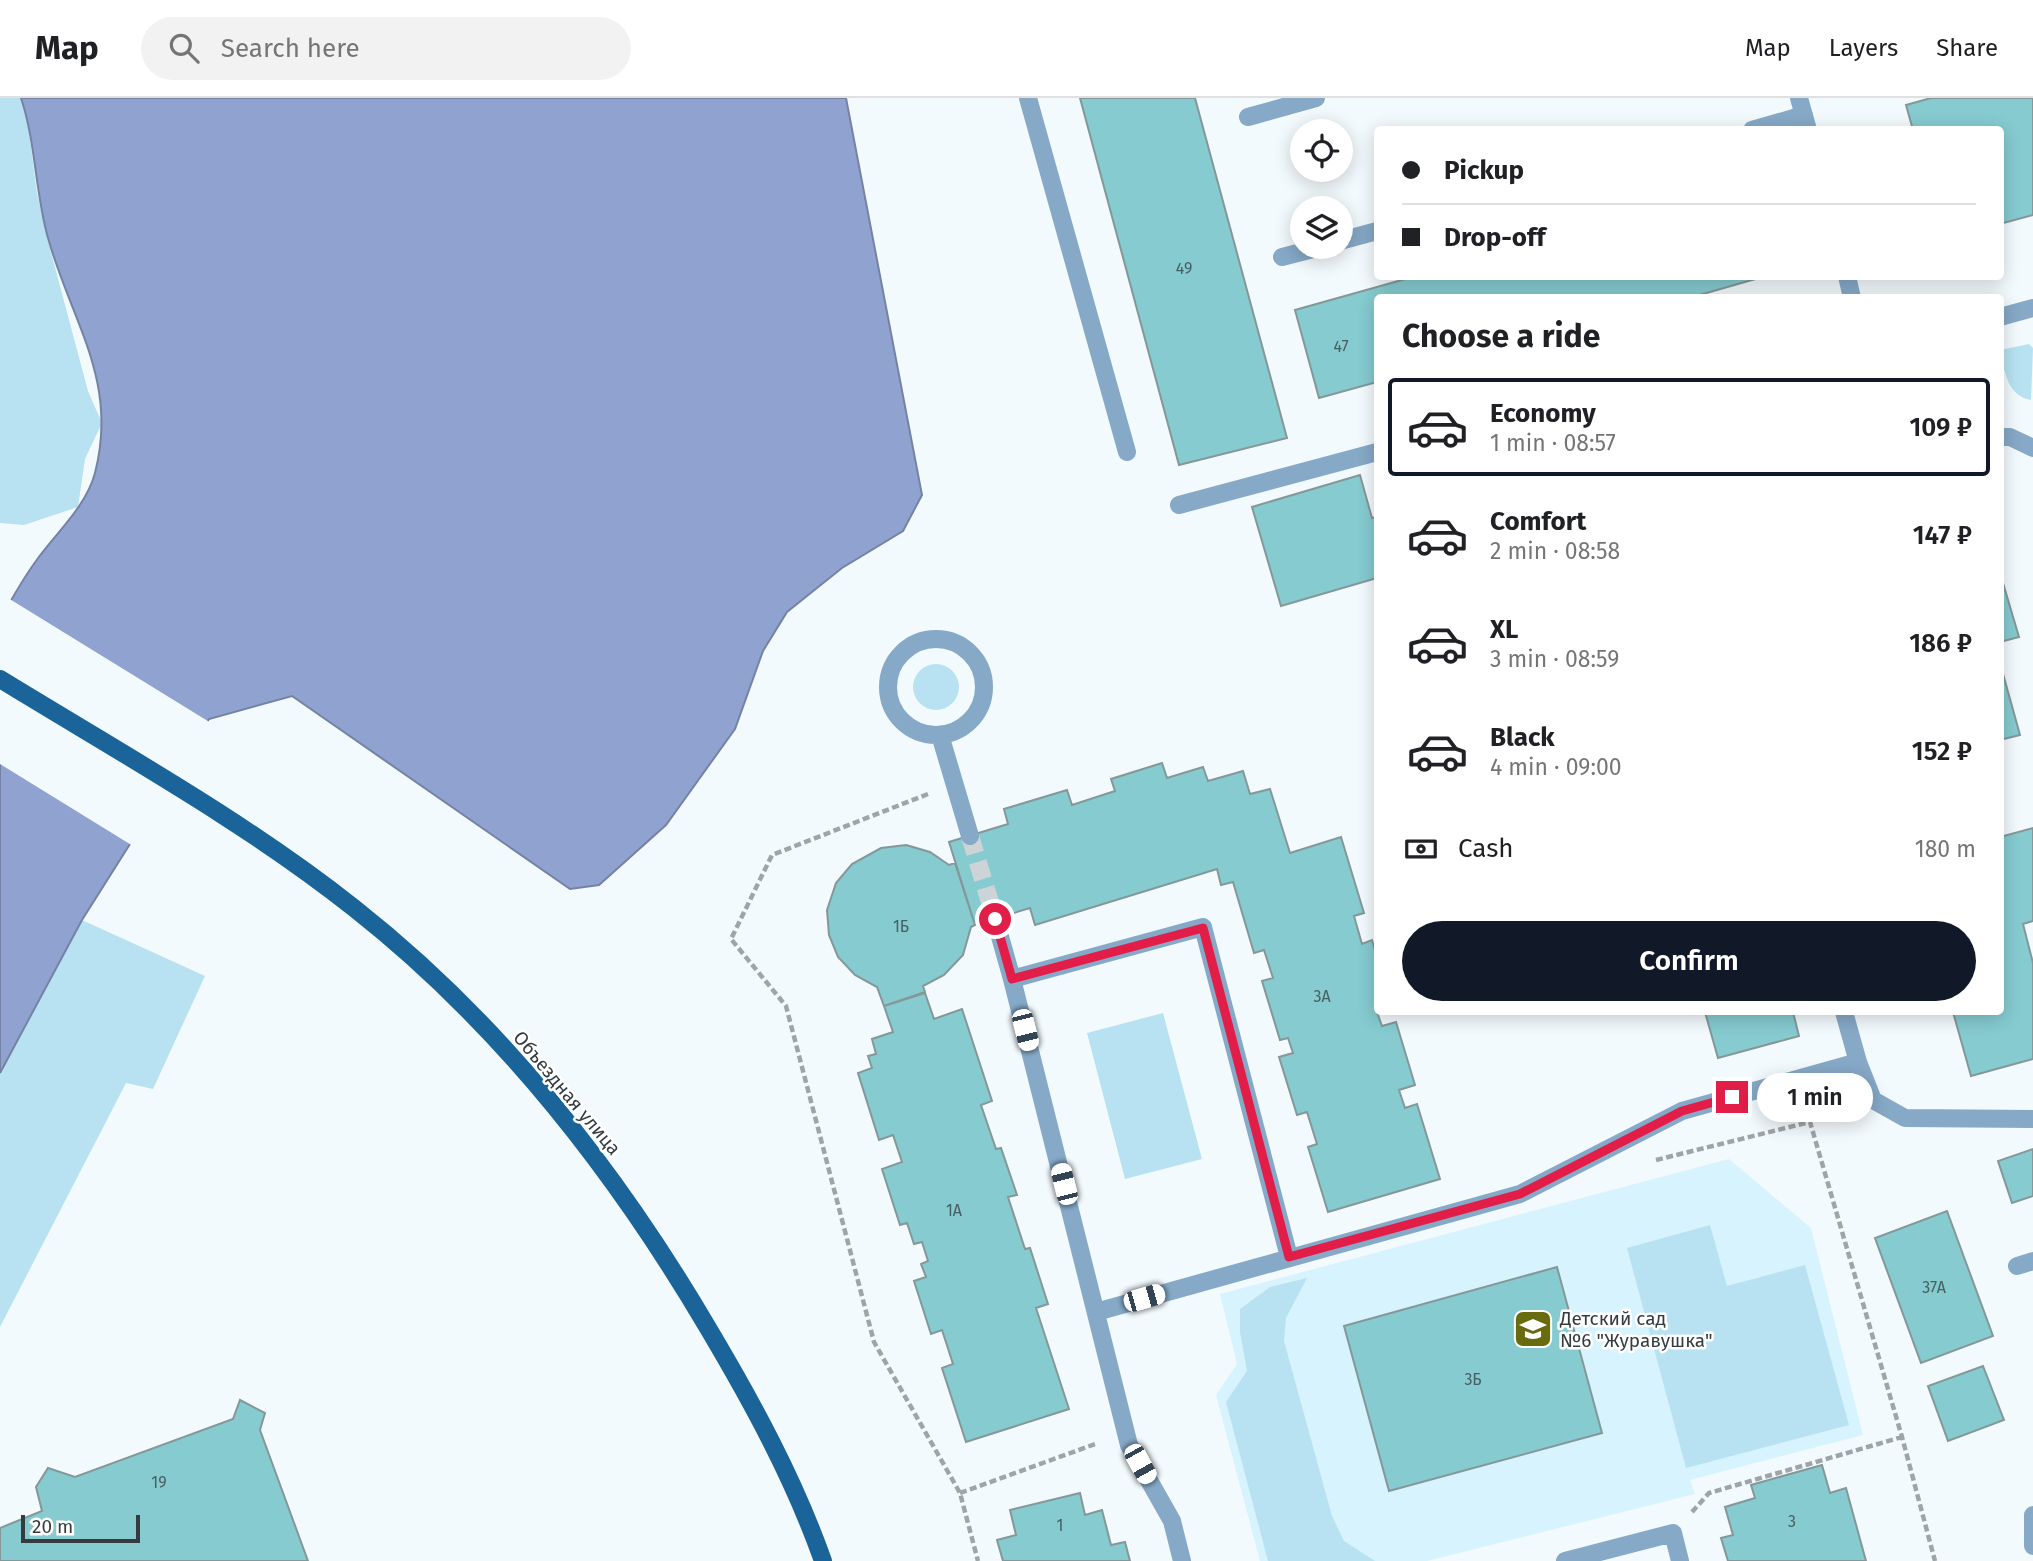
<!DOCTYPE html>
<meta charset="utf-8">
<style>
body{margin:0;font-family:"Fira Sans",sans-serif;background:#f2f2f2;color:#202124;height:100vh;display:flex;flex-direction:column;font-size:26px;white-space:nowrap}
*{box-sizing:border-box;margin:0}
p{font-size:23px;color:#757577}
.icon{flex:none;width:38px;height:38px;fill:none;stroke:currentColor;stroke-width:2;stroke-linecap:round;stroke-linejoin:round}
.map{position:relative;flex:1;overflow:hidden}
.panel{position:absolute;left:1374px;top:196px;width:630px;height:721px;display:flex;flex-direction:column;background:#fff;border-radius:7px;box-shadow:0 4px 18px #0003}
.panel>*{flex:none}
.guide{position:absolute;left:1374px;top:28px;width:630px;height:154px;border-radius:7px;box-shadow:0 4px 18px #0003;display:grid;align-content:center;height:154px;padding:0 28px;background:#fff}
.buttons{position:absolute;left:1290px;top:21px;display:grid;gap:14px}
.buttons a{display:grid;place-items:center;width:63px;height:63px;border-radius:50%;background:#fff;box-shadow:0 4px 18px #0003;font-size:35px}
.scale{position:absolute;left:21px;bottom:18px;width:119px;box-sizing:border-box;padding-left:7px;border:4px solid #343c3f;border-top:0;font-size:19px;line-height:24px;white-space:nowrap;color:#343c3f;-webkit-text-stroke:5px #fff;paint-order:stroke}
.end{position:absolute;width:32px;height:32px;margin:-16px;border:9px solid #e11d48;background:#fff;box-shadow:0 0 0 4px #fff}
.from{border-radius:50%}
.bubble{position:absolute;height:49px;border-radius:24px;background:#fff;box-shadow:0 4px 18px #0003;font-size:23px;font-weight:600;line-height:49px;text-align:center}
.car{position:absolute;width:21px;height:42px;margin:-21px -10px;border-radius:9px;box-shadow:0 0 5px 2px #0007;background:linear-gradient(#fff 24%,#345 0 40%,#fff 0 76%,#345 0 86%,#fff 0)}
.guide b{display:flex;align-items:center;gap:24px;height:66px;font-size:26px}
.guide b+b{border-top:2px solid #e0e0e0}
.guide i{width:18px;height:18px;background:#202124}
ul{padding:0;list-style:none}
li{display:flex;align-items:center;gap:21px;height:98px;margin:0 14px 10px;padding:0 14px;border:4px solid transparent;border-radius:7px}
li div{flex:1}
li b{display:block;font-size:26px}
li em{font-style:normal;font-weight:600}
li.on{border-color:#111827}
li>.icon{width:63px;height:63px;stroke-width:1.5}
h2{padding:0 28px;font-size:32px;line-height:84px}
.pay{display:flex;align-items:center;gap:18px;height:77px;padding:0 28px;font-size:26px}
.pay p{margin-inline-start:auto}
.cta{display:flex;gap:14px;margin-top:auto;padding:14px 28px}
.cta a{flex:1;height:80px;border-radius:42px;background:#111827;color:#fff;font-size:28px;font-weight:600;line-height:80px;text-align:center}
header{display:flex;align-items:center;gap:42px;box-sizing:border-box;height:98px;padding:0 35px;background:#fff;border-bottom:2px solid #e0e0e0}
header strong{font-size:33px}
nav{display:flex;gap:38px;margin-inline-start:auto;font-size:24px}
.search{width:490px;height:63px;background:#f2f2f2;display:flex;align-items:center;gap:18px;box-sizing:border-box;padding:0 24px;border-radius:38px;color:#757577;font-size:26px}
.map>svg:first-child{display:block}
.built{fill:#d7f3fe}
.green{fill:#b8e2f2}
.water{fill:#8fa2d0;stroke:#7483a4;stroke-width:2}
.pier{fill:#f3fafd}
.building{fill:#85cbd0;stroke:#849899;stroke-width:2}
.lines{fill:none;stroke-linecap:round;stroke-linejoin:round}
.minor-tunnel{stroke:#cdd4d7;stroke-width:18;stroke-dasharray:18 9;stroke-linecap:butt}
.path{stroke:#9ea5a8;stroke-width:4.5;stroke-dasharray:7 3.5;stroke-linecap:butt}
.minor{stroke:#86a9c7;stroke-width:18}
.major{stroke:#1a649a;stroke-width:18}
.route{stroke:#e11d48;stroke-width:9}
.labels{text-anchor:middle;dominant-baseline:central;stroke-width:5;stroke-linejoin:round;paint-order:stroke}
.number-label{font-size:16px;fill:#486063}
.street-label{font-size:19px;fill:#343c3f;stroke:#fff}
.poi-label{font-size:19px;fill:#343c3f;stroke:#fff;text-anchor:start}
</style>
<header>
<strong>Map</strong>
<div class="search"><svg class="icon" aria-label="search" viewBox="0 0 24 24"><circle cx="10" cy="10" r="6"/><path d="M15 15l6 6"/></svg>Search here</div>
<nav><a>Map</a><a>Layers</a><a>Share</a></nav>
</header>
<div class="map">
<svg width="2033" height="1463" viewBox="0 0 2033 1463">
<rect width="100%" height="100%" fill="#f3fafd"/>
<path class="built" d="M1729,1061l82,69 52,207 -173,45 5,14 -268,67h-167l-44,-166 21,-31 -17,-70z"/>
<path class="green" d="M0,0h21l6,18 10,77 11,48 40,150 14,32 -17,36 -7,48 -54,18 -24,-2z
M2029,246l4,4 -2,52c-24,-5 -25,-26 -31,-47v-3z
M913 589a23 23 0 1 1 46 0a23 23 0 1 1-46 0Z
M82,822l123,56 -52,113 -27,-6 -126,244v-254z
M1163,915l39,146 -77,20 -38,-146z
M1710,1127l17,61 78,-21 44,160 -163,43 -59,-220z
M1307,1180l-21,40 -2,23 48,175 12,25 31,20h-107l-42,-159 21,-31 -7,-39v-23l30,-22z"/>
<path class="water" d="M21,0h825l76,397 -19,36 -61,37 -55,44 -24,39 -28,78 -69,96 -67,60 -29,4 -278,-193 -83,23 -127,201 -82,153v-453c11,-20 22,-40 36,-59 19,-27 50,-54 59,-88 24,-93 -24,-152 -47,-235 -13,-46 -12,-95 -27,-140z"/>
<path class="pier" d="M8,500l203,125 -78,123 -133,-82v-151z"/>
<path class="building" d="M1080,0h115l92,340 -108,27z
M1931,0h102v117l-33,9v-94h-87l-7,-25z
M1416,178h350l-77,22h-312v84l-58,16 -24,-88z
M1360,377l12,43 5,-1v61l-96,28 -29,-99z
M2000,485h3l16,54 -19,5z
M2000,565l20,72 -20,5z
M1162,665l5,15 36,-11 5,14 35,-10 7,23 20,-5 20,64 51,-16 23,76 -10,3 8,28 10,-4 5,17v55l5,14 14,-4 19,63 -16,5 6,18 12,-4 23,75 -112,33 -20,-65 9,-3 -10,-32 -10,3 -18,-58 14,-4 -5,-15 -8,2 -18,-59 11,-3 -9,-28 -10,3 -21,-71 -12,3 -4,-16 -182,56 -5,-17 -55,17 -26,-83 59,-18 -4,-15 63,-19 5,15 43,-14 -4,-12z
M2033,730v93l-10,3 10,39v96l-62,17 -18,-64h47v-175z
M906,747l24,7 19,13 6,-2 20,62 -4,2 -8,28 -19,20 -21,11 2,6 -41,14 -7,-19 -22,-12 -17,-18 -9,-22 -2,-25 9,-27 16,-19 29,-16z
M925,895l9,26 28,-10 30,92 -11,4 15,44 5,-1 16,47 -9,2 17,52 5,-1 18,56 -12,4 33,101 -103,33 -24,-74 11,-4 -11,-34 -11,4 -17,-53 12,-4 -5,-13 7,-3 -6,-19 -8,2 -7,-21 -7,2 -18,-56 20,-7 -9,-27 -14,5 -21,-67 14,-5 -4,-12 8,-2 -4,-15 21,-7 -9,-26z
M1705,914h88l6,24 -81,22z
M2033,1051v47l-21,7 -14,-42z
M1947,1113l46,125 -72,27 -46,-125z
M1557,1169l45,166 -213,58 -45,-165z
M1983,1268l21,54 -56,21 -20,-55z
M240,1302l25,13 -5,17 48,131h-308v-33l42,-17 -6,-24 12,-19 27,9 158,-58z
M1822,1367l8,28 16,-5 20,73h-138l-7,-23 12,-3 -8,-28 30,-9 -4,-13z
M1080,1395l5,22 17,-5 9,35 14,-3 5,19h-127l-6,-21 19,-5 -6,-25z"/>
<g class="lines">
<path class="minor-tunnel" d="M970,738l25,83"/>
<path class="path" d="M928,696l-156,61 -41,84 55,67 88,336 86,151 18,68
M1656,1062l154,-38 92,315 33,124
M960,1395l138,-50
M1692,1414l17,-19 193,-56"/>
<path class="minor" d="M1028,0l99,354
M1799,0l9,32
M1248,19l68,-19
M1752,32l52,-15
M1340,143l37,-10
M1282,159l39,-10
M1847,178l5,22
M2000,219l33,-9
M2000,339h10l23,11
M1179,407l198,-53
M888 589a48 48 0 1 1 96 0a48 48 0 1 1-96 0Z
M940,637l30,101
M995,821l17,60
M1844,914l14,50
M2017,1168l16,-5
M1096,1214l424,-118 162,-83 176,-49 15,38 32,18 128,1
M2033,1417v31
M1182,1463l-10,-40 -43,-76 -117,-466 191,-52 86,330
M1565,1463l108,-28 7,28"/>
<path class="major" d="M0,581c119,73 244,142 354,229 145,114 261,262 354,420 44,74 86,151 115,233"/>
</g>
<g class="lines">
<path class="route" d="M995,821l17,60 191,-51 86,329 231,-63 162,-83 50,-14"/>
</g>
<defs>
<g id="school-square" transform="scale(2.0125)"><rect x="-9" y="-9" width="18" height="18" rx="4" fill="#686c0e" stroke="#fff"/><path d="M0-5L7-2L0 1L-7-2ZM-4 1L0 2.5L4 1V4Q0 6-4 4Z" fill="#fff"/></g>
</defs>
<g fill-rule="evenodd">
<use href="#school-square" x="1533" y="1231"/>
</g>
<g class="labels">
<g class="number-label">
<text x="1184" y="170">49</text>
<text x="1341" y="248">47</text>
<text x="901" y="828">1Б</text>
<text x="1322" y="898">3А</text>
<text x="954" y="1112">1А</text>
<text x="1934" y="1189">37А</text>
<text x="1473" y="1281">3Б</text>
<text x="159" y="1384">19</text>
<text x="1792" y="1423">3</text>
<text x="1060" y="1427">1</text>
</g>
<g class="street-label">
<text transform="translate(567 995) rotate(50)">Объездная улица</text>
</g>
<g class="poi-label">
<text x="1560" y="1220">Детский сад<tspan x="1560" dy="22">№6 "Журавушка"</tspan></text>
</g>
</g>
</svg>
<div class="buttons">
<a><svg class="icon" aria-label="locate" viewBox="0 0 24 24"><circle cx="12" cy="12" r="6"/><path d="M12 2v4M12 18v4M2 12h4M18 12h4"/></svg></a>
<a><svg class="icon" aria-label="layers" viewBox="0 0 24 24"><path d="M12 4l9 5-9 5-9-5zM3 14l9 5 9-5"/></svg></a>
</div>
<div class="scale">20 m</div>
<i class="end from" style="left:995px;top:821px"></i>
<i class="end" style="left:1732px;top:999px"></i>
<div class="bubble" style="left:1757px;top:975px;width:116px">1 min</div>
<i class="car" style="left:1025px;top:932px;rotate:166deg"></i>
<i class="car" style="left:1064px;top:1086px;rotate:346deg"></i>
<i class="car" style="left:1144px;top:1200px;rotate:74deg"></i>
<i class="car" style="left:1140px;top:1366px;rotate:151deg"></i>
<div class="guide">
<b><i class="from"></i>Pickup</b>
<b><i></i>Drop-off</b>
</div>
<section class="panel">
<h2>Choose a ride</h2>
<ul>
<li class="on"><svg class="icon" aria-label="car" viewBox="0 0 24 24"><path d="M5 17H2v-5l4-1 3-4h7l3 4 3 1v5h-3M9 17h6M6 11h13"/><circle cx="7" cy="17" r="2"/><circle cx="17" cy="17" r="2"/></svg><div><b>Economy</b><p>1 min · 08:57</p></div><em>109 ₽</em></li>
<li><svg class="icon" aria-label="car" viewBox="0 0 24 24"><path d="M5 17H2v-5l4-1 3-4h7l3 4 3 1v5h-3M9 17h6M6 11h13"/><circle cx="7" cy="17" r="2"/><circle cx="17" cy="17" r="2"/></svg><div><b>Comfort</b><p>2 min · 08:58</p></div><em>147 ₽</em></li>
<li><svg class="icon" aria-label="car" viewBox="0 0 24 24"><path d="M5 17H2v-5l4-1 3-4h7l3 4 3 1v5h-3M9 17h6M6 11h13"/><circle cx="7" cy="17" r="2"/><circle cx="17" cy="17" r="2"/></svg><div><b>XL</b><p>3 min · 08:59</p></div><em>186 ₽</em></li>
<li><svg class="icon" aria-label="car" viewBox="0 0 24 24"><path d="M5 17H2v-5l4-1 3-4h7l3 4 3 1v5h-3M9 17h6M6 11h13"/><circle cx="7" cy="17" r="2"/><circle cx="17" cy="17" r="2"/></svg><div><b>Black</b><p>4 min · 09:00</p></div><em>152 ₽</em></li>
</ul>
<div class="pay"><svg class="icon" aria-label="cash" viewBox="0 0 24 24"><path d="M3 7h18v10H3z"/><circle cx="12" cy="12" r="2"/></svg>Cash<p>180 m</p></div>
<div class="cta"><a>Confirm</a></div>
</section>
</div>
